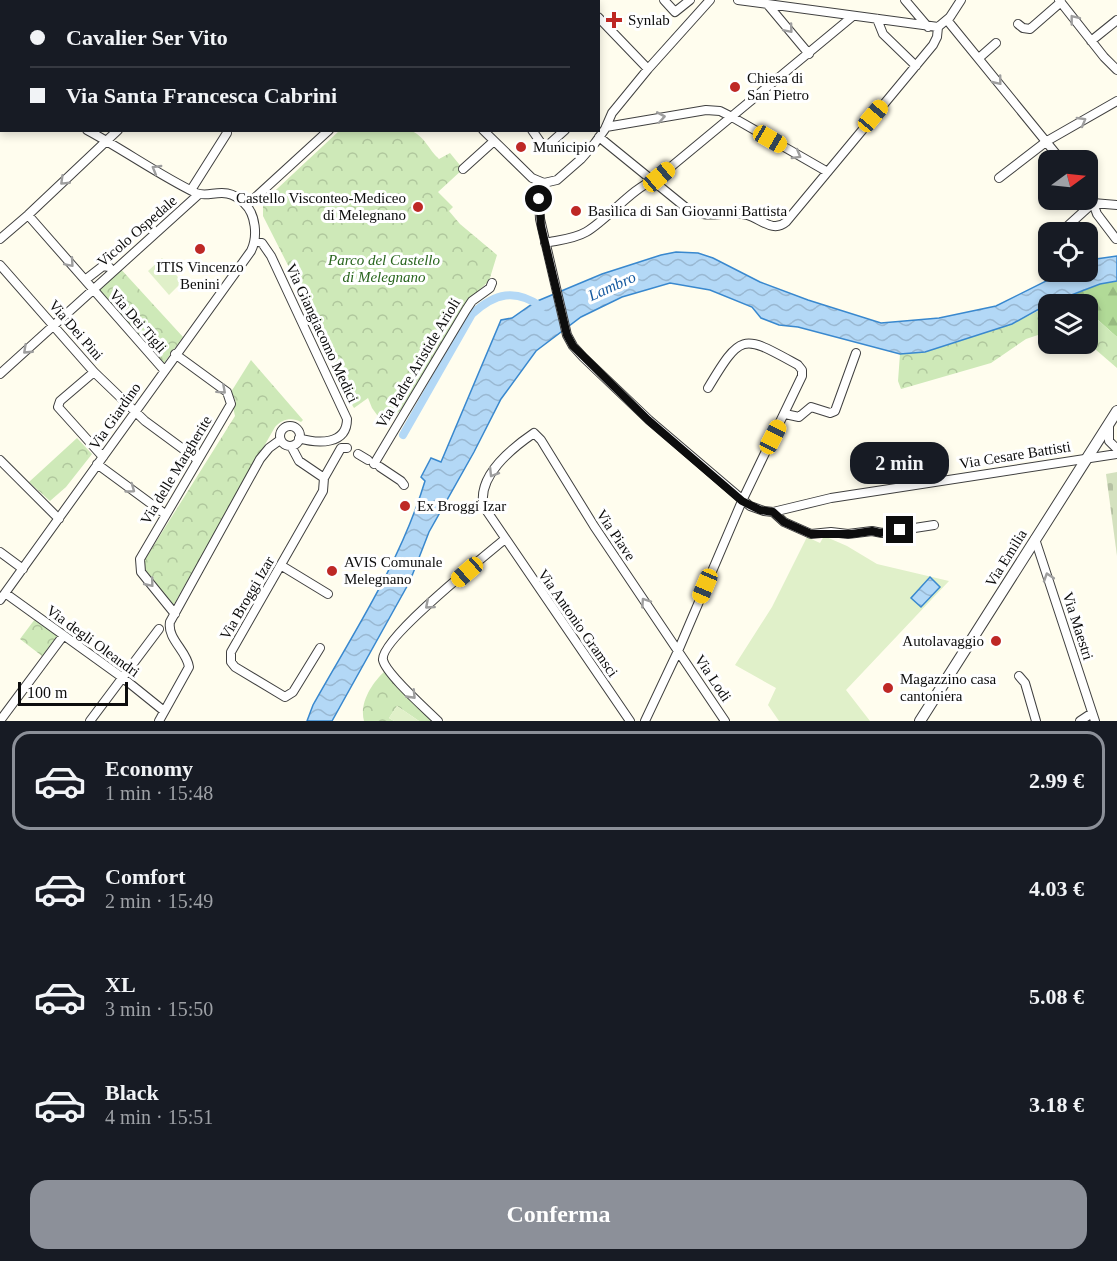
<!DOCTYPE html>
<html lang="it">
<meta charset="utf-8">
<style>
body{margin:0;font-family:Georgia,serif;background:#242831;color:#f1f3f6;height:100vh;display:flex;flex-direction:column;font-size:22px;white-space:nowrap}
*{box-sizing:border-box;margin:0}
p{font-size:20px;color:#9ea1a6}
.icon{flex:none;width:33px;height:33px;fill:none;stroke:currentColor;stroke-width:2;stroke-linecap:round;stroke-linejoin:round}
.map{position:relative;height:721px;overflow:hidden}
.details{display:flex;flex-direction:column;background:#171b24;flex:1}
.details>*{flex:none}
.guide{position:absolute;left:0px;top:0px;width:600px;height:132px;box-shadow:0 3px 9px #0003;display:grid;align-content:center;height:132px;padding:0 30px;background:#171b24}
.needle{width:39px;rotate:75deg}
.controls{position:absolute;left:1038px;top:150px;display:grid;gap:12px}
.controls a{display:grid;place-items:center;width:60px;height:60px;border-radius:12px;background:#171b24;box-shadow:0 3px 9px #0003;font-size:30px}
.scale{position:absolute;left:18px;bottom:15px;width:110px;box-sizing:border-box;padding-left:6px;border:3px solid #0d0d0d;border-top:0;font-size:16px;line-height:21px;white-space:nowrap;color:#0d0d0d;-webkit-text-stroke:4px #fff;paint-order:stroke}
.end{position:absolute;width:27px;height:27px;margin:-14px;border:8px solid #0d0d0d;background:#fff;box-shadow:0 0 0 3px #fff}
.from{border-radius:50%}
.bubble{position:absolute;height:42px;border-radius:18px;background:#171b24;box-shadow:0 3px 9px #0003;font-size:20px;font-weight:700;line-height:42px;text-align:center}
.car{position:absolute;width:18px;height:36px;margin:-18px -9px;border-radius:8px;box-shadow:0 0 4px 2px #0007;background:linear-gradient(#f5c518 24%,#345 0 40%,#f5c518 0 76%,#345 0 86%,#f5c518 0)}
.guide b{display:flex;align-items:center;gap:21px;height:57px;font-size:22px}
.guide b+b{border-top:2px solid #363941}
.guide i{width:15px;height:15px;background:#f1f3f6}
ul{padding:10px 0 0;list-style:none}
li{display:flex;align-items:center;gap:18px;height:99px;margin:0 12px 9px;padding:0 18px;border:3px solid transparent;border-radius:18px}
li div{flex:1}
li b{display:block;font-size:22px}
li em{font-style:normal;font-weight:700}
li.current{border-color:#8c9099}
li>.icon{width:54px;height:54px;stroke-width:1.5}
.cta{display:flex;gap:12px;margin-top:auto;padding:12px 30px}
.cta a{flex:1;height:69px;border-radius:18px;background:#8c9099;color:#fff;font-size:24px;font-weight:700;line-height:69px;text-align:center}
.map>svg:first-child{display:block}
.forest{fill:url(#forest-firs)}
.cemetery{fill:url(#cemetery-stones)}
.park{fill:url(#park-crowns)}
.pitch{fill:#e0f0c9}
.water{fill:url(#water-waves);stroke:#3988ce;stroke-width:1.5}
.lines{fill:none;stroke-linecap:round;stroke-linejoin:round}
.canal{stroke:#b3d8f6;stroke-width:8}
.minor-casing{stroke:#404040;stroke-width:10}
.tertiary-casing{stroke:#404040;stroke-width:12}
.minor{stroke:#fff;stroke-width:8}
.tertiary{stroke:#fff;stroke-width:10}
.oneway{stroke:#9e9e9e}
.route{stroke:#0d0d0d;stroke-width:8}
.poi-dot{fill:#be2825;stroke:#fff;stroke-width:2}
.labels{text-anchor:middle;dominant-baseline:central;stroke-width:6;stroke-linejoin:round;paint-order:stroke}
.poi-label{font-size:15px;fill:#0d0d0d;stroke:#fff;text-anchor:start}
.street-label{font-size:15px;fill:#0d0d0d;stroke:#fff}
.park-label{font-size:15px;font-style:italic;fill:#28651d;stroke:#fff}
.water-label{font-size:16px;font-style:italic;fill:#165aa0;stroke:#fff}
</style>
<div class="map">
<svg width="1117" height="721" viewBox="0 0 1117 721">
<defs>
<pattern id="forest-firs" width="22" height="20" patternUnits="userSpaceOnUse" patternTransform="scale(1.5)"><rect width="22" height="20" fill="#b1da97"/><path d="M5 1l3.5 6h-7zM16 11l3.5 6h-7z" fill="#97ba81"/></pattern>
<pattern id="cemetery-stones" width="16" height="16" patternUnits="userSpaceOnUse" patternTransform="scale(1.5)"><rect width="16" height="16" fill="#d4e1bf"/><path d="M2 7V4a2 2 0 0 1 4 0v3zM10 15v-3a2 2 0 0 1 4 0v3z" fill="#b5c0a3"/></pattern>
<pattern id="park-crowns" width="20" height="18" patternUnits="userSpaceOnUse" patternTransform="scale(1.5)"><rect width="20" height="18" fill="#cee9b8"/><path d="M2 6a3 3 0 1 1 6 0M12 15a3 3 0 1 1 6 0" fill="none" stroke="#b0c79d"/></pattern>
<pattern id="water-waves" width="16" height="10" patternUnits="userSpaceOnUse" patternTransform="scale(1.5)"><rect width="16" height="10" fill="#b3d8f6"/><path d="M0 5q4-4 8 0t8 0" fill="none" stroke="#99b8d2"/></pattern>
</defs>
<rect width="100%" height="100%" fill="#fffdee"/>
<path class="forest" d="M1117,281v56l-29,-26v-7h-8l-10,-8 30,-12z"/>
<path class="cemetery" d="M1117,472v84l-11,-82z"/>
<path class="park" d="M339,131h73c14,7 16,18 27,28l11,-6 13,16 -25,23 15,15 -4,4 11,13 37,31 -8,26 -23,21 -64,106c-7,9 -10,12 -22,11l-8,-11 -4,-10 -14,10 -5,-8 -48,-101 -3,-14 -35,-69v-14z
M118,266l65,71 -22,30 -69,-78z
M1048,306l-1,26 -21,7 -35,24 -90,26 -3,-8 2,-27 25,-2 87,-28z
M1088,311l29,26v31l-29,-25z
M251,360l52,60 -2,2c-9,-5 -19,-3 -26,5l-102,179 -29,-38v-7l91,-145 -2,-9 3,-5 -5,-10z
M77,438l15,16 -26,33 -16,14 -21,-19z
M35,619l23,16 -16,21 -22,-17z
M385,671l48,50h-14l-22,-15 -8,12 5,3h-30c-5,-18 8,-38 21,-50z"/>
<path class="pitch" d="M162,258l20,24 -13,13 -21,-24z
M824,536l23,10 30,18 72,17 -103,109 24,31h-91l-11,-16 8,-17 -41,-23 37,-58 35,-70 13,6z
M397,706l22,15h-25l-5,-3z"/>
<path class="water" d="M676,252l22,1 15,5 47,24 48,18 73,23 58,-5 57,-12 68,-34h24v-11l1,-1 28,-4v25l-17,3 -52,20 -36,20 -87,28 -25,2 -102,-27 -19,-2 -18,-7 -9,-11 -42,-17 -40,-7 -48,14 -41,20 -45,34 -35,48 -27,53 -45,80 -19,49 -78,140h-25l6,-16c41,-73 88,-144 112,-224l-4,-4 10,-19 10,4 60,-142 11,-2 23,-16 67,-28 59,-19z
M930,577l10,10 -19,20 -10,-9z"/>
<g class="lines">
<path class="canal" d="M403,435l69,-121c23,-21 43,-26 70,-7"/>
<g class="minor-casing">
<path id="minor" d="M165,0l2,2
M359,0l1,2
M664,0l11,12 15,-12
M738,0l200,27
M905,0l23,27
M1059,0l45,57 13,13
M85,2l1,-2
M264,2l1,-2
M451,2l1,-2
M590,2l1,-2
M768,5l41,49
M598,17l50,52
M877,19l6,15 33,32
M947,20l114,140
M1018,24l5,4 7,1 31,-27
M938,27l12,-10 11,-17
M1091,41l26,-21
M979,58l17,-15
M0,93l2,-2
M606,127l100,-17 14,1 12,6 94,54
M483,130l49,48 12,5 13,-3 24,-21 14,-16 10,-14 7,-16 36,-44 62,-69
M532,130l11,16 3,1 19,-17
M599,137l91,74c19,8 38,-1 57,4 14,4 26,18 39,7l147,-177 4,-8 1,-10
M463,169l31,-28
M999,178l48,-37 70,-40
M544,183l-5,16 1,20 27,116 6,11 10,11 66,63 101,86 14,5 9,1 58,-14 286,-44
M191,190l36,-57
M1088,195l5,8 4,11 19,25
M1093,203l24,2
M247,205l82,-75
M28,215l136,155
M1061,232l32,-29
M0,239l28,-24 90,-85
M255,241l7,2 9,13 76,163c0,26 -29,25 -48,19
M545,243c14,-3 29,-4 41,-11 22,-13 47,-45 69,-52l198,-164
M0,265l94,107 51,49 53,39
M85,280l18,-14 6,1 3,4
M94,372l-34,29 -2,6 45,50
M0,374l199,-180
M785,414l14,3 12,-10 19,6 5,-2 21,-58
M1109,426v15l8,8
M280 436a10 10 0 1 1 20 0a10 10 0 1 1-20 0Z
M291,446l8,15 25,17 -1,13 -92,161v10l4,5 50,30 8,-5 27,-44
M358,454l10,6
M0,460l59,59
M97,464l68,50
M374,464l92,-154 6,-9 18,-13 2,-5
M380,467l21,14 3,4
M324,478l17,-30h6
M773,512l11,10 27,12 20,-2 17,2 24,-3 10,2 52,-8
M1035,539l60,182
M0,552l23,17
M282,566l46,28
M5,593l118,85 41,33
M0,600l251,-349c7,-14 5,-37 -7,-48 -19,-19 -34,-4 -48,-10 -37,-18 -72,-43 -109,-63
M175,614l-34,-42 -1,-13 91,-155 -4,-12 -52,-38
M1019,676l6,7 11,38
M2,718l61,-82
M90,721l69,-92
M159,721l30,-54c-2,-16 -22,-28 -19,-45l90,-163 9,-11 11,-8
M438,721c-12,-12 -52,-47 -55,-61 -4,-20 103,-105 122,-121
M630,721l-146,-214c-8,-30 28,-59 50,-74l7,7 53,86 131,195
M645,721l33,-70 64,-150 60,-125v-6l-4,-5c-55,-30 -56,-34 -90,23
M1080,721l12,-8"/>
</g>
<g class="tertiary-casing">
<path id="tertiary" d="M920,721l197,-310"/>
</g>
<use href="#minor" class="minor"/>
<use href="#tertiary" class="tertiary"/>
</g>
<defs><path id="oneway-chevron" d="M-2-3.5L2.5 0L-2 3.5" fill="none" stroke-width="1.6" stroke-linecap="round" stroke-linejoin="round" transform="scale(1.5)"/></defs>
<g class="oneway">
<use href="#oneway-chevron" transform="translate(1074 19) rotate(-128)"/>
<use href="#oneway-chevron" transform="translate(789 29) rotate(50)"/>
<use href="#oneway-chevron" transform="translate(998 81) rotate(51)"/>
<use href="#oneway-chevron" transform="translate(661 117) rotate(-10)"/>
<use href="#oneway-chevron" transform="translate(1082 121) rotate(-30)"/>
<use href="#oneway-chevron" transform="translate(797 155) rotate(30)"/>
<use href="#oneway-chevron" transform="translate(156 169) rotate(-150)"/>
<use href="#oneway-chevron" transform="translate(64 181) rotate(136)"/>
<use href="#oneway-chevron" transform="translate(70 263) rotate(49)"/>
<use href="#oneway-chevron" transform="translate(27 350) rotate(137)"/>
<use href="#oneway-chevron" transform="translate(222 390) rotate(42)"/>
<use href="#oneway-chevron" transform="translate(493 473) rotate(122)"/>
<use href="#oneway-chevron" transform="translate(131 489) rotate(36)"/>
<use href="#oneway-chevron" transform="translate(1048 577) rotate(-108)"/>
<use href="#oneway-chevron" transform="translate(150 583) rotate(51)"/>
<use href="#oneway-chevron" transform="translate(645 602) rotate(-124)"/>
<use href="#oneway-chevron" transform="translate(429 605) rotate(139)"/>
<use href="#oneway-chevron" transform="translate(412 695) rotate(46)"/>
</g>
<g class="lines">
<path class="route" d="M539,199l2,27 26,109 6,11 75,74 94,81 18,9 13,2 11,10 27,12h41l20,-3 8,2 20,-3"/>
</g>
<g class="poi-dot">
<path d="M611 11h6v6h6v6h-6v6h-6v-6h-6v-6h6z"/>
<circle cx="735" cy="87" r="6"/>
<circle cx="521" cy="147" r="6"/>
<circle cx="418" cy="207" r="6"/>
<circle cx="576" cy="211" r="6"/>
<circle cx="200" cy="249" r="6"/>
<circle cx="405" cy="506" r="6"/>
<circle cx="332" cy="571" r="6"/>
<circle cx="996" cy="641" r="6"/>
<circle cx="888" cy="688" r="6"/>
</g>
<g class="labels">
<g class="poi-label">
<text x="628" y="20">Synlab</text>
<text x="747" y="78">Chiesa di<tspan x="747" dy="17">San Pietro</tspan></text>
<text x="533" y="147">Municipio</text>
<text x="406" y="198" text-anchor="end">Castello Visconteo-Mediceo<tspan x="406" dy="17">di Melegnano</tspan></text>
<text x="588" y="211">Basilica di San Giovanni Battista</text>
<text x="200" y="267" text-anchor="middle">ITIS Vincenzo<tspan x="200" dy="17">Benini</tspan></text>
<text x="417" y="506">Ex Broggi Izar</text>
<text x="344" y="562">AVIS Comunale<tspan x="344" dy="17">Melegnano</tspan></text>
<text x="984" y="641" text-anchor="end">Autolavaggio</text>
<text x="900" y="679">Magazzino casa<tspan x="900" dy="17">cantoniera</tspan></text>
</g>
<g class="street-label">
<text transform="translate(137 231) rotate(-41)">Vicolo Ospedale</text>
<text transform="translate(138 321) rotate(49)">Via Dei Tigli</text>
<text transform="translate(76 330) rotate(49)">Via Dei Pini</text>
<text transform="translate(322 333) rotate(65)">Via Giangiacomo Medici</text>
<text transform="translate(418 363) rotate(-59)">Via Padre Aristide Arioli</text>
<text transform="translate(115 416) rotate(-55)">Via Giardino</text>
<text transform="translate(1015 455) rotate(-9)">Via Cesare Battisti</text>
<text transform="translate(176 470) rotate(-59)">Via delle Margherite</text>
<text transform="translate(616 535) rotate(56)">Via Piave</text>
<text transform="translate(1006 558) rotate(-58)">Via Emilia</text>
<text transform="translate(247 598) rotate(-60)">Via Broggi Izar</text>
<text transform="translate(578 623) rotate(55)">Via Antonio Gramsci</text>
<text transform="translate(1078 626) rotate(72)">Via Maestri</text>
<text transform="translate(93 641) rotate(36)">Via degli Oleandri</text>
<text transform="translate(713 678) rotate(56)">Via Lodi</text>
</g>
<g class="park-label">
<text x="384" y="260">Parco del Castello<tspan x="384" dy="17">di Melegnano</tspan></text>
</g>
<g class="water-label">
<text transform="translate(612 286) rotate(-24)">Lambro</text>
</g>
</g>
</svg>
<div class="controls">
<a><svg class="needle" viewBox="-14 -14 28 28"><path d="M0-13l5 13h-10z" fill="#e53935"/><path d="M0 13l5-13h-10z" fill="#9ea1a6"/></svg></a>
<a><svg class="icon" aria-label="locate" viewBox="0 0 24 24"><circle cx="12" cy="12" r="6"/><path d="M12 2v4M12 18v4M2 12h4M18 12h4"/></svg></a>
<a><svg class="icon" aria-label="layers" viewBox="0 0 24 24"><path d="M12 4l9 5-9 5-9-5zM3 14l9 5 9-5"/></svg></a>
</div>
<div class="scale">100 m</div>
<i class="end from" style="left:539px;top:199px"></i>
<i class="end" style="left:900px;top:530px"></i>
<div class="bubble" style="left:850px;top:442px;width:99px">2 min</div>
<i class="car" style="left:873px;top:116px;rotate:40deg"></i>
<i class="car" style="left:770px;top:139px;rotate:120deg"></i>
<i class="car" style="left:659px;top:177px;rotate:50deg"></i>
<i class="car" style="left:773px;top:437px;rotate:27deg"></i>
<i class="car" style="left:467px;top:572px;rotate:229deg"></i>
<i class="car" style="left:705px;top:586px;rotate:203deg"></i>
<div class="guide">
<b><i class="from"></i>Cavalier Ser Vito</b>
<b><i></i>Via Santa Francesca Cabrini</b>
</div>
</div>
<section class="details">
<ul>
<li class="current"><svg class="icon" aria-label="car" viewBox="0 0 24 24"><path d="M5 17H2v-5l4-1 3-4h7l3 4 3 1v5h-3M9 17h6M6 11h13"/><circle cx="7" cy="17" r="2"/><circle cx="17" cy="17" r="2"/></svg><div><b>Economy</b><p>1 min · 15:48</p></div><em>2.99 €</em></li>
<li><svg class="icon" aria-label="car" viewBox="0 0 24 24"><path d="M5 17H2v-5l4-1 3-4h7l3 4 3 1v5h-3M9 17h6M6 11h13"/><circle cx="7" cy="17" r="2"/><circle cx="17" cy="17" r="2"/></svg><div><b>Comfort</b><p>2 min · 15:49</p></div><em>4.03 €</em></li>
<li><svg class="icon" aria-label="car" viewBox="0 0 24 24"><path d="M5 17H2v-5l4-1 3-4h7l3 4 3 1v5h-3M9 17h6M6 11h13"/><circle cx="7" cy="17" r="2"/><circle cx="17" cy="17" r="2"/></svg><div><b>XL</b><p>3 min · 15:50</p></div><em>5.08 €</em></li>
<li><svg class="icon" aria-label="car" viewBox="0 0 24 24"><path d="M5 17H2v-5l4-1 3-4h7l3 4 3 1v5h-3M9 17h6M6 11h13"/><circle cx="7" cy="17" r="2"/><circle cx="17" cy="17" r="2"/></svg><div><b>Black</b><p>4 min · 15:51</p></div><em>3.18 €</em></li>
</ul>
<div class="cta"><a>Conferma</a></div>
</section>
